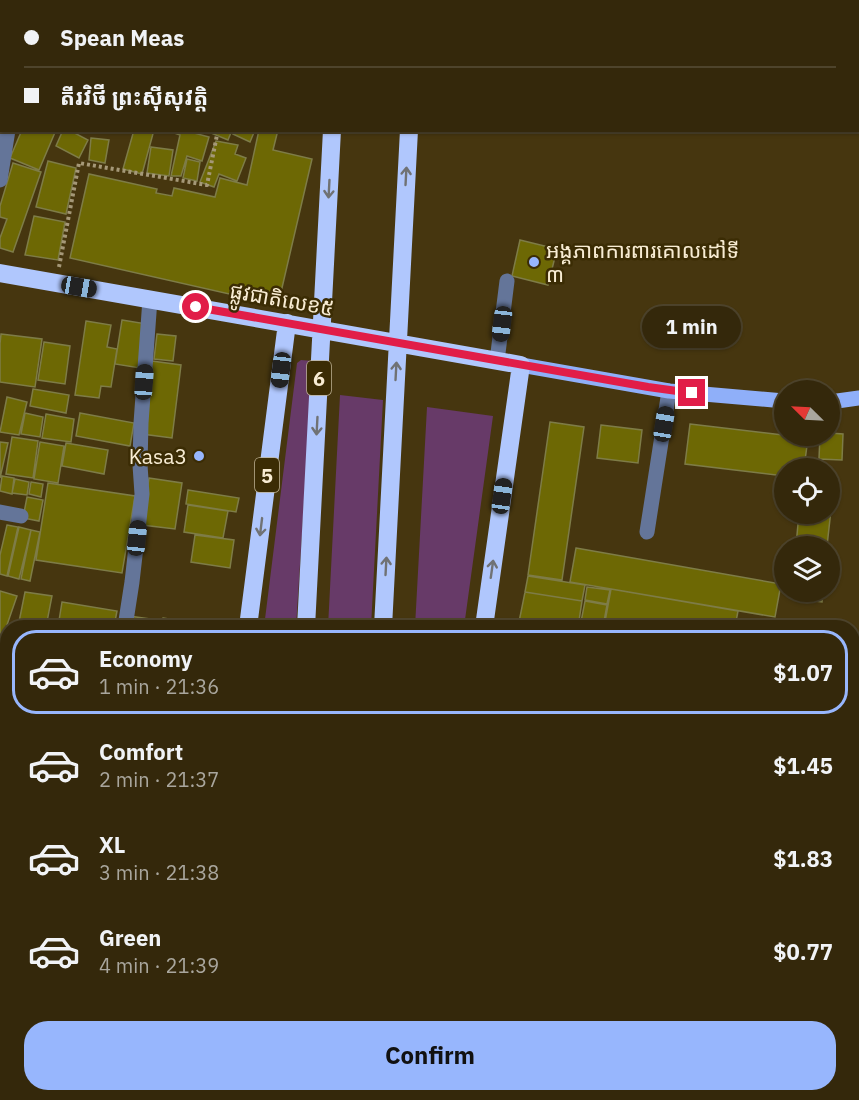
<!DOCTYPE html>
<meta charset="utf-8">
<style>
body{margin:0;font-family:"IBM Plex Sans","Noto Sans Khmer",sans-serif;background:#3f3419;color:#f1f3f6;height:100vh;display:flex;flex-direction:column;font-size:22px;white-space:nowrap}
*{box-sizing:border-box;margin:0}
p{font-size:20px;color:#a9a69d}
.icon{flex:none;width:33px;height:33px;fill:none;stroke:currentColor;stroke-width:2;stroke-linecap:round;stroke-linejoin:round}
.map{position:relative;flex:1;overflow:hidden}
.drawer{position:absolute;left:0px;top:620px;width:860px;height:482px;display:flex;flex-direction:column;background:#34280b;border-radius:24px 24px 0 0;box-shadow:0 2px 4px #0004,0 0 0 2px #4e442c}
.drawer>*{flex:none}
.top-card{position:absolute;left:0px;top:0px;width:860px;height:132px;box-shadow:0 2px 4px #0004,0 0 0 2px #4e442c;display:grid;align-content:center;height:132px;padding:0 24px;background:#34280b}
.needle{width:39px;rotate:294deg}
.controls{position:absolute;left:774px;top:380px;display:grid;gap:12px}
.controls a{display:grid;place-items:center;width:66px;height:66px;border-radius:50%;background:#34280b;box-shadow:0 2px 4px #0004,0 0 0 2px #4e442c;font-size:30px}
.end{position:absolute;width:27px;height:27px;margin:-14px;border:8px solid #e11d48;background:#fff;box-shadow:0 0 0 3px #fff}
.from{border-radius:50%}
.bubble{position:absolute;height:42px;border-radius:21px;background:#34280b;box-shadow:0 2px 4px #0004,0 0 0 2px #4e442c;font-size:20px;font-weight:700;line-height:42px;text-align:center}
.car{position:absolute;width:18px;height:36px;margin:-18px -9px;border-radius:8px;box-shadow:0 0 4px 2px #0007;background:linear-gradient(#222 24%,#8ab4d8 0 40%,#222 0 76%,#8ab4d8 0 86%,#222 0)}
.top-card b{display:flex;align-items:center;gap:21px;height:57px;font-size:22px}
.top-card b+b{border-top:2px solid #4e442c}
.top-card i{width:15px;height:15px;background:#f1f3f6}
ul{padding:10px 0 0;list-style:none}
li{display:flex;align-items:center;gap:18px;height:84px;margin:0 12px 9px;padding:0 12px;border:3px solid transparent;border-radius:24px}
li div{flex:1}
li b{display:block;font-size:22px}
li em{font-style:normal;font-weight:700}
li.on{border-color:#97b6fd}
li>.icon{width:54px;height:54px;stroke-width:1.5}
.button{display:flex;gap:12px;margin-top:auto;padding:12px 24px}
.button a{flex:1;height:69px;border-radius:24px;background:#97b6fd;color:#111;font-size:24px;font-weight:700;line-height:69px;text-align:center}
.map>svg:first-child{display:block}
.green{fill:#673a68}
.water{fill:#016670}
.building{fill:#6d6804;stroke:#7e7c47;stroke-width:1.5}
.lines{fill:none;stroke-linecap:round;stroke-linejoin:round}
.path{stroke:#a59878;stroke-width:4;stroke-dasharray:3 3;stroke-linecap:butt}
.minor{stroke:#647599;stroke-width:15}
.major{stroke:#8faff9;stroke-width:15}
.highway{stroke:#b0c7fd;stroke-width:18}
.oneway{stroke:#707274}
.route{stroke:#e11d48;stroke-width:8}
.poi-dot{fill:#97b6fd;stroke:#3b2c04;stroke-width:2}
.labels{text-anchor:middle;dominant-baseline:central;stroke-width:5;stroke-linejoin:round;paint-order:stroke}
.shield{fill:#3b2c04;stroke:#bfb295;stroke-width:1.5}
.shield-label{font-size:20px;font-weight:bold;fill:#f8ecd3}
.poi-label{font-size:21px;fill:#f8ecd3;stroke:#3b2c04;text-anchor:start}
.street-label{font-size:21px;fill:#f8ecd3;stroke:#3b2c04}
</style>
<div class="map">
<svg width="859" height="1100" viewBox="0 0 859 1100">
<rect width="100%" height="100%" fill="#46360f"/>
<path class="green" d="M301,360l12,1 -17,266h-32l33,-264z
M340,395l43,5 -12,227h-43z
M427,407l66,9 -29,211h-49z
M206,1094h55l-1,6h-55z
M337,1094h47l2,6h-53z"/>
<path class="water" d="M258,0h601v30l-1,-28h-593z"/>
<path class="building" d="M56,0h36l5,2h-42z
M0,81h2l-1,40 -1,-1z
M22,130h34l-17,40 -29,-12z
M63,130h6l19,10 -9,18 -23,-12z
M134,130h20l-12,44 -19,-5z
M166,130h29l-1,3 15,4 -7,24 -15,-5 -6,20h-10l9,-41z
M204,130h28l-4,10z
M234,130h21l-5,12 -17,-8z
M259,130h19l-5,20 39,9 -34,146 -208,-47 19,-84 68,15 -1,4 16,3 2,-8 41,9 5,-19 27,7z
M91,138l18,2 -4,23 -16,-3z
M216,141l22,4 -3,9 11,4 -9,23 -18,-7 -5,13 -14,-5z
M151,147l22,3 -4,26 -22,-3z
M187,159l13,3 -3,19 -14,-3z
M48,161l28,7 -10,46 -30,-7z
M13,163l28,9 -28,80 -13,-4v-10l7,-19 -7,-2v-11z
M34,216l31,6 -7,38 -33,-5z
M520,240l37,9 -9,36 -36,-9z
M122,320l25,4 -7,44 -25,-4z
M86,321l25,4 -4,22 10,2 -6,38 -10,-1 -2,12 -24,-3z
M1,334l41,5 -7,48 -35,-5v-38z
M157,334l19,2 -3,25 -19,-2z
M44,342l26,4 -5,38 -27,-4z
M152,361l29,4 -9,73 -30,-4z
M33,389l36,6 -3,18 -36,-7z
M7,397l20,5 -8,33 -19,-3z
M25,413l18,4 -3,20 -19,-3z
M80,413l54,10 -4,23 -54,-10z
M46,414l28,5 -3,23 -29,-4z
M550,422l34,5 -22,153 -34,-5z
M690,424l118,14 -4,30h-20v8l-99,-12z
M601,425l41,5 -4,33 -41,-5z
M830,433l13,1 -1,26 -23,-1 1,-24h10z
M12,437l26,4 -5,37 -27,-4z
M0,442l8,1 -8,35z
M40,442l24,4 -6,37 -24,-4z
M66,443l42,7 -4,24 -42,-8z
M2,476l12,2 -2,16 -12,-3z
M149,478l33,5 -7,46 -33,-4z
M15,479l14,3 -2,13 -15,-2z
M31,482l12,2 -2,13 -12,-3z
M830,482l4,1 -7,63h-31l3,-33h31z
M48,483l87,13 -13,77 -86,-13z
M188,490l51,8 -3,14 -50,-8z
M27,497l16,3 -4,21 -16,-3z
M188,505l40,6 -5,27 -39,-6z
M7,525l11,2 -11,49 -7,-2v-19z
M19,527l12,3 -12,49 -11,-3z
M31,530l9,2 -10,49 -9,-2z
M195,535l39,5 -4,28 -39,-6z
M576,548l205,36 -6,33 -205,-35z
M528,576l57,9 -3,16 -57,-9z
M587,587l23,3 -3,14 -22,-4z
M611,589l127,22 -3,16h-131z
M0,591l17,5 -17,49z
M791,591h32l-1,11 -32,-4z
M25,592l27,4 -6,31 -27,-5z
M525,592l57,9 -4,26h-31l-28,-5z
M585,601l22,4 -4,22h-23z
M62,602l55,9 -3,16h-56z
M129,616l28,4 -1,7h-29z
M163,618l53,9h-55z
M0,753l8,2v47l-5,20h-3z
M852,779l7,1v37l-7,-1z
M852,824l7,1v149l-7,-1z
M0,872l8,2v90l-8,-2z
M0,978l8,2 -8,27z
M8,1005v24l-7,-2z
M0,1033l8,3v14l-8,-3z"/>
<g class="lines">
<path class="path" d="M59,267l20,-104 128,22 11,-55"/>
<path class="minor" d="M0,20l2,1
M0,180l8,-50
M497,361l10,-80
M0,512l21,4
M647,532l22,-141
M125,627l7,-45 10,-88 -2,-29 1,-42 9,-124
M0,847l8,2
M0,1073l8,2
M75,1094l24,6
M606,1094v6
M314,1100l4,-6"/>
<path class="major" d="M521,365l148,26 115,10
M830,402l29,-4
M852,1090l7,-1
M780,1100l42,-6"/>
<path class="highway" d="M338,2v-2
M415,2v-2
M0,273l521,92 -37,262
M248,627l39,-304
M306,627l26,-497
M383,627l26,-497
M411,1094l4,6
M187,1100l1,-6
M282,1100l1,-6"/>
</g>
<defs><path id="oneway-shaft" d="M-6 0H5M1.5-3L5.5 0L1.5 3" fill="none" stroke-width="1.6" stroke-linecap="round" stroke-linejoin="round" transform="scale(1.5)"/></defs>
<g class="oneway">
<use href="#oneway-shaft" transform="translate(406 176) rotate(-87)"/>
<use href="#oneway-shaft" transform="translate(329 189) rotate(93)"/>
<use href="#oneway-shaft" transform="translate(396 371) rotate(-87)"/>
<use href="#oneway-shaft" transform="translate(317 426) rotate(93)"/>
<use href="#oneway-shaft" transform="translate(261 527) rotate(97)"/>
<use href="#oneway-shaft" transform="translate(386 566) rotate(-87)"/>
<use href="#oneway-shaft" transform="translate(492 569) rotate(-82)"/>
</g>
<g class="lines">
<path class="route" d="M196,307l452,80 44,6"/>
</g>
<g class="poi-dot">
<circle cx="534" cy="262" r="6"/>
<circle cx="199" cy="456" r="6"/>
</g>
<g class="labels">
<g class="shield">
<rect x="307" y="361" width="24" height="34" rx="4.5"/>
<rect x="255" y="458" width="24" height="34" rx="4.5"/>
</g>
<g class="shield-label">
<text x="319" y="378">6</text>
<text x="267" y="475">5</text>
</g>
<g class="poi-label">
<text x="546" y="250">អង្គភាពការពារគោលដៅទី<tspan x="546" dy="24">៣</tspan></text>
<text x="187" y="456" text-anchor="end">Kasa3</text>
</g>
<g class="street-label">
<text transform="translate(282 299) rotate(10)">ផ្លូវជាតិលេខ៥</text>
</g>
</g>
</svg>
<div class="controls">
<a><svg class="needle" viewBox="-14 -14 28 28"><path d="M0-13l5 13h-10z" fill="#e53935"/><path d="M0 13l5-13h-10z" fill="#a9a69d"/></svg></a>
<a><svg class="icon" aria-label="locate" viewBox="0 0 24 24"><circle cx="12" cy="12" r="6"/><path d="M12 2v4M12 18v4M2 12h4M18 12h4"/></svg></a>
<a><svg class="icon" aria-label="layers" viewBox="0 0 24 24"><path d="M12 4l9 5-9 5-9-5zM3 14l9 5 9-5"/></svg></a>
</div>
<i class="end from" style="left:196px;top:307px"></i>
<i class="end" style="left:692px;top:393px"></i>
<div class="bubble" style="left:642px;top:306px;width:99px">1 min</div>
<i class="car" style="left:79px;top:287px;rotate:100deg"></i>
<i class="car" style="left:502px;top:324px;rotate:187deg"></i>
<i class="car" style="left:281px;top:370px;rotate:187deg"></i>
<i class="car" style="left:144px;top:382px;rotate:4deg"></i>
<i class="car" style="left:664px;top:424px;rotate:9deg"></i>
<i class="car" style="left:502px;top:496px;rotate:8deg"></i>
<i class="car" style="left:137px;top:538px;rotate:6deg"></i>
<div class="top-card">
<b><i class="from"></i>Spean Meas</b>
<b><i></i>តីរវិថី ព្រះស៊ីសុវត្តិ</b>
</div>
<section class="drawer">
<ul>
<li class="on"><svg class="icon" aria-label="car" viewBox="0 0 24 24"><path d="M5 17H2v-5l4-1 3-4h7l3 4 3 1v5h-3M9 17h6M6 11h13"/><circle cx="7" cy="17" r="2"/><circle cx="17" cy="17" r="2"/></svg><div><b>Economy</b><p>1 min · 21:36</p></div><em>$1.07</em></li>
<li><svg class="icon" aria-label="car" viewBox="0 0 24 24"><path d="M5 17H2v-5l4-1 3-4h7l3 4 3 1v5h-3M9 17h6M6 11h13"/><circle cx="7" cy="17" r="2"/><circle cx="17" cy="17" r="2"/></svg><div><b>Comfort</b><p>2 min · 21:37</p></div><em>$1.45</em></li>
<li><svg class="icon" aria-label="car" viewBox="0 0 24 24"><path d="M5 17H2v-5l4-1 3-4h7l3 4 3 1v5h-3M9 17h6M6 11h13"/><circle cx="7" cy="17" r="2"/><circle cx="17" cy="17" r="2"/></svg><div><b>XL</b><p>3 min · 21:38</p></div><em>$1.83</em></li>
<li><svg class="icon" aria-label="car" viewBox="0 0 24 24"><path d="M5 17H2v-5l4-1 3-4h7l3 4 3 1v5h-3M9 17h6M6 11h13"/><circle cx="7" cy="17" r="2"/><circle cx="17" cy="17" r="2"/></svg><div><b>Green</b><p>4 min · 21:39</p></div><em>$0.77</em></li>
</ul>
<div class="button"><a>Confirm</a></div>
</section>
</div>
